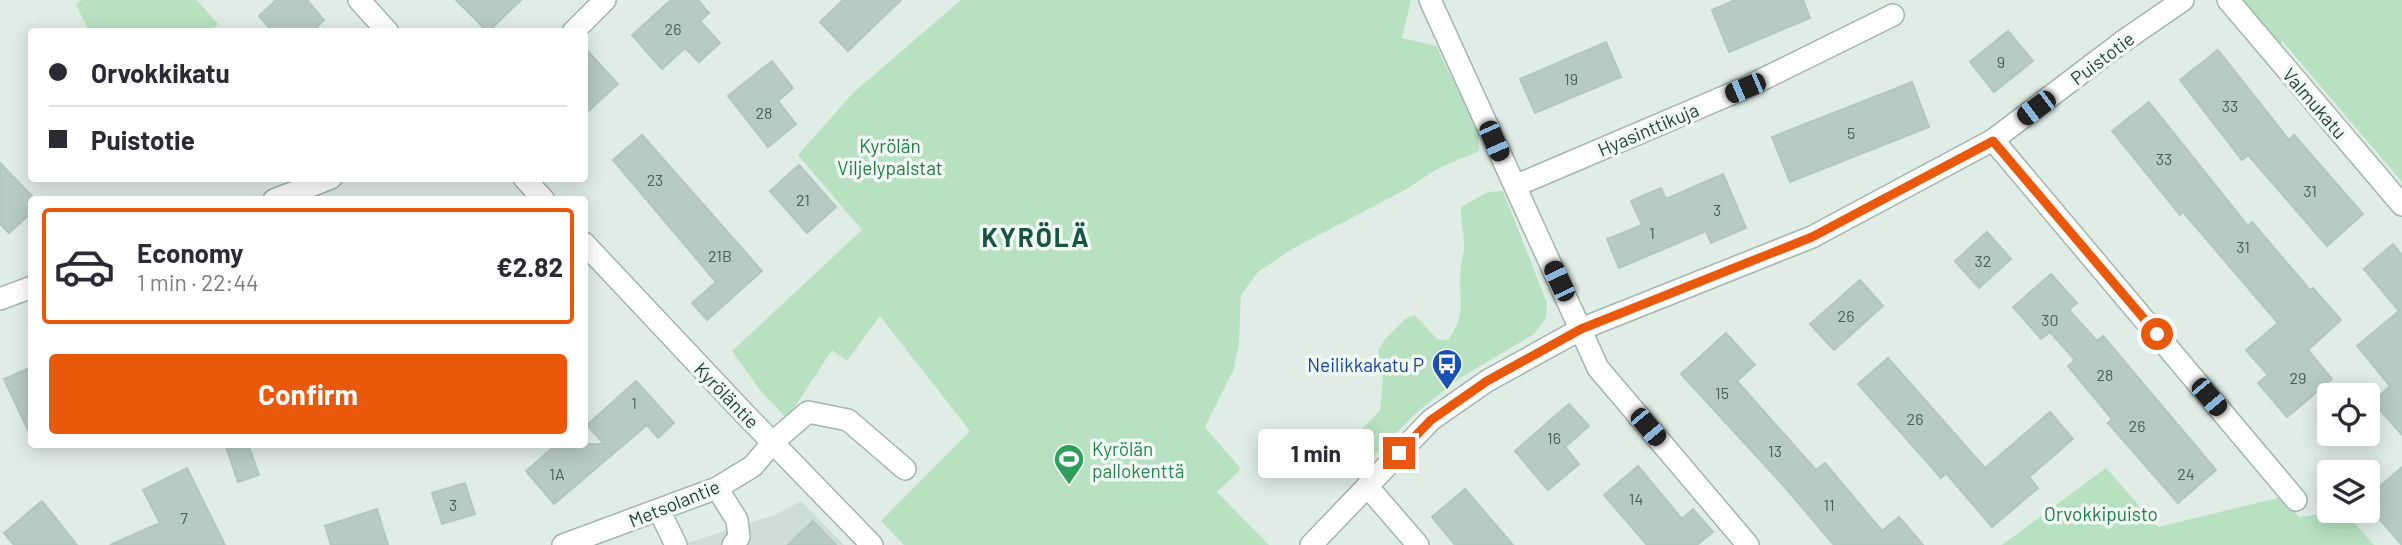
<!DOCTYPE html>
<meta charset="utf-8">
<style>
body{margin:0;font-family:Barlow,sans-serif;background:#f2f2f3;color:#2b2b33;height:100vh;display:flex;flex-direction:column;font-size:26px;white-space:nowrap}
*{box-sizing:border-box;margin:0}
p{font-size:23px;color:#7c7c81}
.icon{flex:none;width:38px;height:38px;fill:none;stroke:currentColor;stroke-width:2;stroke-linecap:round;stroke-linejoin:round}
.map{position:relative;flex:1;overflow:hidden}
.drawer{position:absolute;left:28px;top:196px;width:560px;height:252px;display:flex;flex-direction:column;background:#fff;border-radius:7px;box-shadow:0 4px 18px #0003}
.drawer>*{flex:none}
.top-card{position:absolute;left:28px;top:28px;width:560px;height:154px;border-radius:7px;box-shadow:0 4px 18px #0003;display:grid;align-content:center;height:154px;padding:0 21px;background:#fff}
.fabs{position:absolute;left:2317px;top:383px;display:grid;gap:14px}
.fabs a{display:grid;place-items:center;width:63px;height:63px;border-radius:7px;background:#fff;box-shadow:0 4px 18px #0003;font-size:35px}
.end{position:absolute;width:32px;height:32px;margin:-16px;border:9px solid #ea580c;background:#fff;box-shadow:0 0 0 4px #fff}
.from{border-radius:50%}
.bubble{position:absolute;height:49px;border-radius:7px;background:#fff;box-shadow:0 4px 18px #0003;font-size:23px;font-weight:700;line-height:49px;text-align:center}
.car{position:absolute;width:21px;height:42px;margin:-21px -10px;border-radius:9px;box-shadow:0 0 5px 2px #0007;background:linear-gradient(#222 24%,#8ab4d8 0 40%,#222 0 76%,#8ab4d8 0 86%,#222 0)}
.top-card b{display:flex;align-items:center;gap:24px;height:66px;font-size:26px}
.top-card b+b{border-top:2px solid #e1e1e2}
.top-card i{width:18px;height:18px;background:#2b2b33}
ul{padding:12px 0 0;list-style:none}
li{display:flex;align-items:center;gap:21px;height:116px;margin:0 14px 10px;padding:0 7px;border:4px solid #e1e1e2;border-radius:7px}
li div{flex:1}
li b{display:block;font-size:26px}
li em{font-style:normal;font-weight:700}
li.active{border-color:#ea580c}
li>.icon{width:63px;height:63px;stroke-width:1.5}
.button{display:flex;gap:14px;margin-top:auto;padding:14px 21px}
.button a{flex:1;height:80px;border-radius:7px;background:#ea580c;color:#fff;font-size:28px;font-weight:700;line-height:80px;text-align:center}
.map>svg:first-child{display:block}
.built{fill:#ceddd6}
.green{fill:#b7e1c0}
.building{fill:#b8cbc2;stroke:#b2c7bd;stroke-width:2}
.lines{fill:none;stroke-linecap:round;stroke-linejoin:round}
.minor-casing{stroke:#a2b5ae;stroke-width:24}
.minor{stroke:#fff;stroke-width:21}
.route{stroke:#ea580c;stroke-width:9}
.labels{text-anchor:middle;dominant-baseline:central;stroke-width:7;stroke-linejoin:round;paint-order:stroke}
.number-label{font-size:16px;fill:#456258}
.street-label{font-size:19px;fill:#1f3f35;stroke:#f1f9f5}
.park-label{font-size:19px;fill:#257b42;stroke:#f1f9f5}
.transit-label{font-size:19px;fill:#164399;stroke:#f1f9f5;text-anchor:end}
.leisure-label{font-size:19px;fill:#27864d;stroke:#f1f9f5;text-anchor:start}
.district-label{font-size:26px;font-weight:bold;letter-spacing:2px;fill:#195442;stroke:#f1f9f5}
</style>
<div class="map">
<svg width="2402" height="545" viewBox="0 0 2402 545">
<rect width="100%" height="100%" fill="#e0ede7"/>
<path class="built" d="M801,501l43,44h-163l94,-30z"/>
<path class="green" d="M81,0h116l21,24 -7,7h-122l-13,-26z
M961,0h450l-9,38 34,8 42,85 1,20 -42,18 -32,21 -113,59 -34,23 -17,23 -2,47 -5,27 -29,58 36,42 -24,23 52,53h-365l-23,-24 89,-90 -90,-115 -33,45 -15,-11 -45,69 -27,-29 -28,-39 130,-121 -64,-75 56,-63z
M2244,0h158v182l-119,-140 -8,6 -32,-44z
M1503,191l44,112 -1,15 -12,16 -74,44 -43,34 -58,59 -13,-17 14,-23 20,-20 3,-30 -5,-31 7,-11 20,-20 10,-4 22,24 11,1c21,-29 9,-42 13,-73 0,-7 4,-15 3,-22 0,-13 -4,-25 -3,-38l27,-15z
M2106,468l52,59 124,-30 17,20 45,-6 30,34h-372z"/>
<path class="building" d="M276,0h31l17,20 -12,12h-39l-14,-16z
M456,0h65l-33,32z
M671,0h27l11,13 -9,8 20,22 -21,19 -14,-14 -23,21 -30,-34z
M843,0h58l-53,51 -28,-29z
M1735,0h68l7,18 -81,34 -17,-42z
M2008,31l25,30 -39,31 -24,-30z
M1606,42l15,35 -86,36 -15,-34z
M584,47l34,37 -34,31z
M2218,50l71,90 5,-5 69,79 -36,32 -79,-91 -6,5 -62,-80z
M772,61l21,27 -15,13 18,23 -28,23 -40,-51z
M1912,82l17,45 -139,55 -18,-45z
M2149,102l99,124 4,-4 58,68 3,-2 28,32 -33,30 24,29 -45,38 -29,-34 10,-8 -22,-25 32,-27 -95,-111 -3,3 -68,-84z
M642,135l120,136 -55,49 -15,-17 24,-21 -103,-122z
M0,163l32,33v16l-23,21 -9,-9z
M799,165l37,42 -29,26 -37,-42z
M1723,174l23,54 -35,15 -5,-12 -87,37 -12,-29 35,-14 -11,-24 30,-13 5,11z
M1987,232l24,27 -32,29 -24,-27z
M2393,244l9,11v180l-29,-33 17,-16 -33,-40 42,-35 -35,-42z
M2051,274l26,29 -8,7 28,31 6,-5 113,134 -38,33 -70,-80 4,-4 -44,-53 7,-6 -25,-28 -9,7 -28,-32z
M1860,280l23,26 -49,44 -24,-26z
M1726,333l29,32 -18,16 79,89 9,-7 57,68 17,-14 24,28h-89l-51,-60 -102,-111z
M1888,358l97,110 65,-56 23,27 -44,38 9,11 -46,39 -46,-54 -5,5 -83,-94z
M32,367v72l-28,-60z
M636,381l38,42 -16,15 -11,-13 -93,79 -28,-33 31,-27h47l-17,-19z
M1569,404l20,22 -24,21 14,17 -31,26 -33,-39z
M225,444h23l11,31 -21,7z
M1638,466l44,53 11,-10 20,23 -16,13h-50l-43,-50z
M2402,467v78l-34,-39v-9z
M187,468l38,77h-115l50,-22 -17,-33z
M465,483l10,31 -33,10 -10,-31z
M1465,489l48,56h-58l-23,-28z
M42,501l35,44h-63l-10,-12z
M377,509l11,36h-57l-6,-19z
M813,521l23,24h-48z"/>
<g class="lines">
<g class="minor-casing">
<path id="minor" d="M359,0l29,32
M1430,0l168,368 150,177
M2228,0l174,205
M573,32l32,-32
M1993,140l303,360
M524,178l20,22
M1515,186l230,-98 148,-73
M274,200l57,-22
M584,243l158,168 130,134
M0,299l32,-12
M1367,486l51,59
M717,488l20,32 2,17 -6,8
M659,510l17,35
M563,545l154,-57 36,-22 20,-24 35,-30 40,8 57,49
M1311,545l120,-125 56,-39 94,-52 231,-92 181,-97 129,-98 61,-42"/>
</g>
<use href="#minor" class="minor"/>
</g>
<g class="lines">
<path class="route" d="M1399,453l32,-33 56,-39 94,-52 231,-92 181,-96 164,193"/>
</g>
<defs>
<g id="bus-pin" transform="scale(1.575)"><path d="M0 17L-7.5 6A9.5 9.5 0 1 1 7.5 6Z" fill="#1a4fb4" stroke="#f1f9f5"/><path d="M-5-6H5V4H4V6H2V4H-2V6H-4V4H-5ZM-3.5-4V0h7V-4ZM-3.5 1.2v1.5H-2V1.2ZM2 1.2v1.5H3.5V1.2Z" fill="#fff"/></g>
<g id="stadium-pin" transform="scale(1.575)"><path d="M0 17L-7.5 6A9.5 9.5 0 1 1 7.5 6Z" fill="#2e9e5b" stroke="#f1f9f5"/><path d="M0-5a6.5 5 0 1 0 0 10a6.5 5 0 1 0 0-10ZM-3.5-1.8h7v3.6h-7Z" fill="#fff"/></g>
</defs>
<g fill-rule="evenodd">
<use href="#bus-pin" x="1447" y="364"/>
<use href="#stadium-pin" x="1069" y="459"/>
</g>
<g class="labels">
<g class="number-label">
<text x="673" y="28">26</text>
<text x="2001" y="61">9</text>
<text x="1571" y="78">19</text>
<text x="2230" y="105">33</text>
<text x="764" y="112">28</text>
<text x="1851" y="132">5</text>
<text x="2164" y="158">33</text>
<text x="655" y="179">23</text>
<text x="2310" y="190">31</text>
<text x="803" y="199">21</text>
<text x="1717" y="209">3</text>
<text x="1652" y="232">1</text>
<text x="2243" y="246">31</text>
<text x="720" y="255">21B</text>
<text x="1983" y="260">32</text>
<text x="1846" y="315">26</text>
<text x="2050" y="319">30</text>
<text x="2105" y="374">28</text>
<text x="2298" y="377">29</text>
<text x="1722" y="392">15</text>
<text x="634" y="402">1</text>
<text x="1915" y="418">26</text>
<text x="2137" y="425">26</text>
<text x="1554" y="437">16</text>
<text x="1775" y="450">13</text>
<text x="557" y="473">1A</text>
<text x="2186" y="473">24</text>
<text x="1636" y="498">14</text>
<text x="453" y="504">3</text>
<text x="1829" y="504">11</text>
<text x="184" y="517">7</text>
</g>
<g class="street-label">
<text transform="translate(2102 58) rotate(-37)">Puistotie</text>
<text transform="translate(2315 103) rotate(49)">Valmukatu</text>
<text transform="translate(1648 129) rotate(-23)">Hyasinttikuja</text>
<text transform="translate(727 395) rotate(46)">Kyröläntie</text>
<text transform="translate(674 503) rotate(-22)">Metsolantie</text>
</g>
<g class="park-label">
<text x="890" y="145">Kyrölän<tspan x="890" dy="22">Viljelypalstat</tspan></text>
<text x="2101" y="513">Orvokkipuisto</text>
</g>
<g class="transit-label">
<text x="1424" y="364">Neilikkakatu P</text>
</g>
<g class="leisure-label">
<text x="1092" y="448">Kyrölän<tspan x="1092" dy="22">pallokenttä</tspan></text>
</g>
<g class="district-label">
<text x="1036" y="236">KYRÖLÄ</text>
</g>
</g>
</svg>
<div class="fabs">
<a><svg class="icon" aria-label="locate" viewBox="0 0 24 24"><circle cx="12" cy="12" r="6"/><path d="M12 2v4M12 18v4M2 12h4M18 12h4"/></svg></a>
<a><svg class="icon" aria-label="layers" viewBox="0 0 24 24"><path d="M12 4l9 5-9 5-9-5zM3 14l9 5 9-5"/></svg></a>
</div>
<i class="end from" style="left:2157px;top:334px"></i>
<i class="end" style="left:1399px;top:453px"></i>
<div class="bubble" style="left:1258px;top:429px;width:116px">1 min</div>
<i class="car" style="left:1745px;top:88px;rotate:247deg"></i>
<i class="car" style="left:2036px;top:108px;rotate:233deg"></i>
<i class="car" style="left:1494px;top:141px;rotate:156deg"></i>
<i class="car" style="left:1559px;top:281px;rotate:335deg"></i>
<i class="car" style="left:2209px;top:397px;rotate:140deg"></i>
<i class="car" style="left:1648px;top:427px;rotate:140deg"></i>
<div class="top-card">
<b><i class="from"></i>Orvokkikatu</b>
<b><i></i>Puistotie</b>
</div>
<section class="drawer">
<ul>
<li class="active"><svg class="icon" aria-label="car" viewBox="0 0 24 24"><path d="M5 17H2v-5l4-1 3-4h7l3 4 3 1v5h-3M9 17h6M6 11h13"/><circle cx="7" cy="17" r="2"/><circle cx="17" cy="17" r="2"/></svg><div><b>Economy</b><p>1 min · 22:44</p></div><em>€2.82</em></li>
</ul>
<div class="button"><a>Confirm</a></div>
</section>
</div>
